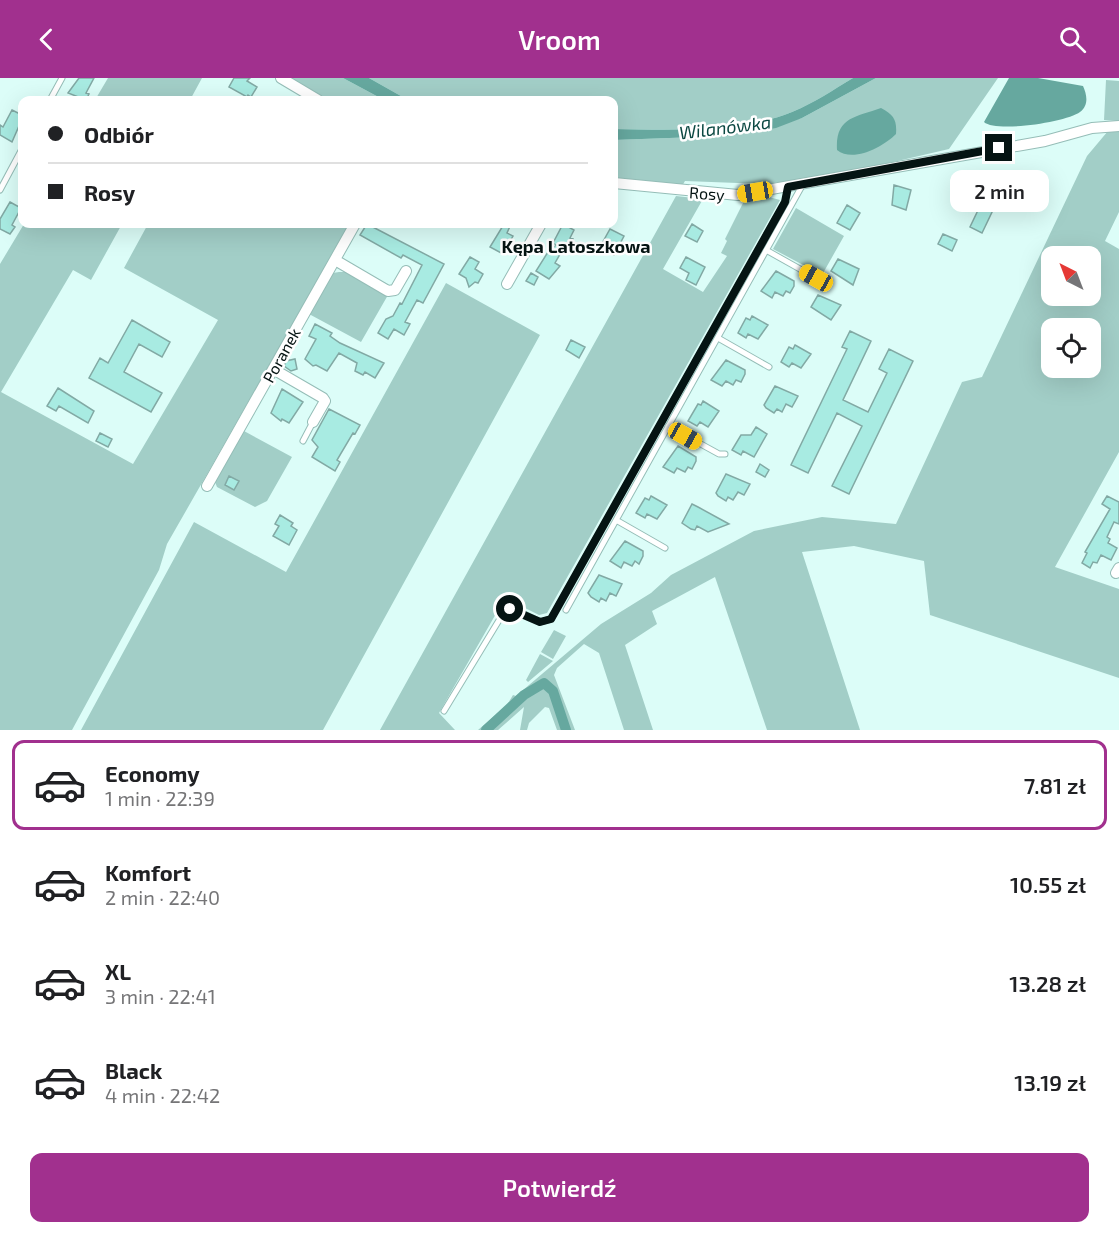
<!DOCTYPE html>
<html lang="pl">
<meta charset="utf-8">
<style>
body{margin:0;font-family:"Exo 2",sans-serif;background:#f2f2f2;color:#202124;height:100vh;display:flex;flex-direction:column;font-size:22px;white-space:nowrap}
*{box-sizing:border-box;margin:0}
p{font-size:20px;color:#757577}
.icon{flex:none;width:33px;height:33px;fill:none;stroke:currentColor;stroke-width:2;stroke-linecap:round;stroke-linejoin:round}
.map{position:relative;height:652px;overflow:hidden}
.details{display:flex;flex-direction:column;background:#fff;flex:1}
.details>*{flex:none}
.guide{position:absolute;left:18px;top:18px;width:600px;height:132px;border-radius:12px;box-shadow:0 6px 24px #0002;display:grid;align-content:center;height:132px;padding:0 30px;background:#fff}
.needle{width:39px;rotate:318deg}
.buttons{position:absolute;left:1041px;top:168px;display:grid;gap:12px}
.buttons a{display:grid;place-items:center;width:60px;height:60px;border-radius:12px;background:#fff;box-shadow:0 6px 24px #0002;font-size:30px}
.end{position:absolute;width:27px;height:27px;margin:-14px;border:8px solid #051413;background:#fff;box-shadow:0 0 0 3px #fff}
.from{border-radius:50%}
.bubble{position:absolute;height:42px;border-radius:12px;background:#fff;box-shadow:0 6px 24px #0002;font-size:20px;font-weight:600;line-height:42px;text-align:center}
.car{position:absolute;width:18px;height:36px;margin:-18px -9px;border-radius:8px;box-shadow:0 0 4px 2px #0007;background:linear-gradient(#f5c518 24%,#345 0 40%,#f5c518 0 76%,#345 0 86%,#f5c518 0)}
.guide b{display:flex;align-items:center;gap:21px;height:57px;font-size:22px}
.guide b+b{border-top:2px solid #e0e0e0}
.guide i{width:15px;height:15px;background:#202124}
ul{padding:10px 0 0;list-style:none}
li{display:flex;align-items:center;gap:18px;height:90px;margin:0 12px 9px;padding:0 18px;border:3px solid transparent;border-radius:12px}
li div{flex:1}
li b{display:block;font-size:22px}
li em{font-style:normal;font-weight:600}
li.current{border-color:#a1308e}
li>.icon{width:54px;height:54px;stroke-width:1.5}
.action{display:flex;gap:12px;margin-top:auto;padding:12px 30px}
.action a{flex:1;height:69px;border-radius:12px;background:#a1308e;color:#fff;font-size:24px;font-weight:600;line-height:69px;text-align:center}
header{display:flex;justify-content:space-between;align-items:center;height:78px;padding:0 30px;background:#a1308e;color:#fff;font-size:27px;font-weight:600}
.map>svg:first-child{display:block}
.green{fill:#a2cec7;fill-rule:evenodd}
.water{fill:#66a89f}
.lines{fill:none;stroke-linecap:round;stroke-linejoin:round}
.canal{stroke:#66a89f;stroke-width:10}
.building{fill:#a8ebe2;stroke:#82a9a4;stroke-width:1.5}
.lane-casing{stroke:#95bdb7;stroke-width:7}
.street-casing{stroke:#95bdb7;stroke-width:12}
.lane{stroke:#fff;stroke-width:5}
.street{stroke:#fff;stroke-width:10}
.route{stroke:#051413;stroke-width:8}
.labels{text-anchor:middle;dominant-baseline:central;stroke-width:5;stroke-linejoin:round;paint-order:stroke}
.street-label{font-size:16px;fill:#051413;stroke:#fff}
.water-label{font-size:18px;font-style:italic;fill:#0b4842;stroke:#fff}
.neighbourhood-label{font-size:18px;font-weight:bold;fill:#051413;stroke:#fff}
</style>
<header><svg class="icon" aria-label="back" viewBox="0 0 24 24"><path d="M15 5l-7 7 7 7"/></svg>Vroom<svg class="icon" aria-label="search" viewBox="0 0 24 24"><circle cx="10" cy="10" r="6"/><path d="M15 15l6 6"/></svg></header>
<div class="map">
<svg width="1119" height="652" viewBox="0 0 1119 652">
<rect width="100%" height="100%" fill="#dcfdf8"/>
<path class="green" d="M108,0h94l-12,22h-95z
M290,0h53l41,22h-56z
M369,0h484c-20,12 -39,25 -61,34 -51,21 -124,18 -178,17v-29h-206z
M876,0h122l-49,71 -103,24 -46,7 -36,4 -79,-3 -3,5 -68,-8v-38l111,-4 77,-18z
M1106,2l13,1v40l-15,-1z
M1119,51v83l-14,29 14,8v203l-64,115 64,22v89l-189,-63 -6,-54 -70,-15 -52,6 58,178h-93l-52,-153 -63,34 5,13 -32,21 28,85h-29l-25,-77 -15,-9 -27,24 -3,7 21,55h-18l-8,-22 -4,-1 -16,16 -2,7h-7l4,-23 -26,23h-20l29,-25 6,-10 3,1 85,-72 50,-31 20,-18 83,-44 68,-14 74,7 66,-142 20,-5 105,-221 21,-25zM1052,178h38v40h-38zM1052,250h38v40h-38z
M676,118l27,3 -40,70 40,23 24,-36 -6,-3 6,-12 -2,-2 19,-38 25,-4 11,3 -233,413 -8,2 -34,-17 -66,115 16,17h-75z
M796,130l48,28 -22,39 -49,-26z
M24,146h98l-31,56 -18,-10 -72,122 132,72 85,-144 -94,-52 24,-44h202l-183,320 -8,26 -87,160h-72v-466z
M339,194h10l39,23 -27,47 -52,-28 24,-41z
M446,205l94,52 -217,395h-242l113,-208 92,50z
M244,353l48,26 -25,44 -12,6 -38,-20 -2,-5z
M554,552l12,6 -13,23 -12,-7z
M540,576l13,7 -25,21 -2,-2z"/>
<path class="water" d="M343,0h26l39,22h-24z
M853,0h23l-74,40 -26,10 -51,8 -111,4v-11c54,1 127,4 178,-17 22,-9 41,-22 61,-34z
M1009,0h29l45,8c4,9 6,19 -3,26 -13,10 -84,21 -96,10z
M881,30c13,7 16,12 15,26 -13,13 -43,29 -59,16 -2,-33 19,-33 44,-42z"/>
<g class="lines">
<path class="canal" d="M486,652l38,-35 20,-12 9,8 13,39"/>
</g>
<path class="building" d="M79,0h15l-8,15 3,1 -3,6 -18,-7z
M234,0h16l-3,3 10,6 -6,10 -3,-2 -1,2 -18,-10z
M12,32l10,5v4l-10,23 -12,-7v-10l3,2z
M894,107l17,5 -5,20 -14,-5z
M10,124l11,6 -9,17 3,2 -5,7 -10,-5v-10z
M981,126l12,6 -11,23 -12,-6z
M847,127l13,8 -10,17 -13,-7z
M367,146l77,40 -21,39 -6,-3 -12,22 5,2 -6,11 -10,-6 -6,10 -10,-6 8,-14 7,-3 7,-13 2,1 20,-39 -19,-10 -2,3 -41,-23z
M504,146h7l-4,9 6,3 -10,18 -13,-7z
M563,146l11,6 -4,8 3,1 -4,7 -2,-2 -4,5 -8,14 5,3 -11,13 -13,-8 12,-19 8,-7 -3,-2z
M692,146l11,7 -6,11 -12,-6z
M610,151l14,7 -10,19 -14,-8z
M943,156l14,6 -5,11 -14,-7z
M470,179l9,5 -4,7 8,5 -5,9 -3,-1 -6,5 -3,-9 -7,-4z
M686,179l19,10 -9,18 -10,-5 3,-7 -9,-5z
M838,181l21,10 -6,16 -22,-14z
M776,193l18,10v5l-4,7 -4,-2 -3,5 -8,-4 -3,6 -11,-7z
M531,195l7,4 -4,8 -8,-4z
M818,217l23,10 -10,15 -20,-13z
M752,238l16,9 -10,14 -10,-5 -2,4 -8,-5 8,-15 4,2z
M132,242l38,22 -8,15 -23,-13 -15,28 38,21 -11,19 -62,-34 11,-20 8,5z
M315,246l17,9 -2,3 10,7 44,20 -9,15 -10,-6 -2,3 -8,-4 2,-8 -18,-10 -12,18 -11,-6 -3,1 -8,-7 11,-20 -7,-3z
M850,253l21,10 -28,59 25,12 19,-39 -8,-4 10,-20 24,12 -64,133 -17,-8 30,-60 -25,-13 -29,60 -17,-8 56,-116 -5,-2z
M571,262l14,7 -6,11 -13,-8z
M795,267l16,9 -10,14 -9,-5 -3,4 -8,-5 8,-15 4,2z
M295,281l2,10 -6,2 -7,-5 2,-5z
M726,282l19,10v4l-4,8 -5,-2 -3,5 -7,-4 -4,5 -11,-6z
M775,308l23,10 -6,11 -6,-3 -4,8 -5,-3 -3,4 -8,-5 -2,-3z
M58,310l36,23 -6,12 -29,-17 -3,5 -9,-5z
M282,311l21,13 -14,21 -7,-4 -1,2 -10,-8z
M703,323l16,10 -11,16 -8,-5 -3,4 -9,-5 10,-17 3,1z
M329,331l31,16 -5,9 -2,-1 -16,27 3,2 -5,9 -23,-14 6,-10 -6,-7z
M756,349l11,7 -13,23 -11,-6 -2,4 -9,-5 9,-15h10z
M100,355l12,6 -4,8 -12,-6z
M678,368l18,11v4l-4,8 -4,-2 -3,5 -8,-4 -3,5 -11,-6z
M760,386l9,6 -4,7 -9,-5z
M726,396l24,10 -6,11 -6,-3 -5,8 -5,-3 -2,4 -8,-5 -2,-3z
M229,398l10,5 -5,9 -9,-5z
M651,418l16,9 -10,14 -10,-5 -2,4 -9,-5 9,-15 4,2z
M1107,418l12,6v22l-5,-2 -7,15 3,2 -2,4 9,5 -6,12 -10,-5 -4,8 -4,-1 -3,6 -8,-5 5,-10 -2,-1 25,-43 -8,-5z
M692,426l6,3 31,17 -21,8 -11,-6 -2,4 -4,-1 -9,-6z
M280,437l13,8 -2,3 6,4 -8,15 -16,-9 6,-10 -4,-2z
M625,463l18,10v5l-4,8 -4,-3 -3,5 -8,-4 -3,6 -11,-7z
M599,497l23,9 -6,12 -6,-3 -4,8 -5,-3 -2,4 -8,-5 -3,-4z"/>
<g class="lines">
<g class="lane-casing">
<path id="lane" d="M50,22l12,-22
M0,112l22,-41
M766,172l50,28
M718,260l51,29
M668,348l51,28h6
M303,363l10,-19
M616,442l49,28
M566,532l237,-426
M444,633l60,-99 12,-2 24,12 11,-3 234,-417 3,-15"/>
</g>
<g class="street-casing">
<path id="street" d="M281,0l37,22
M614,105l124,12 307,-54 47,-13 27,-2
M335,182l53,31 7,-1 11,-19
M507,206l34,-60
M273,291l50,29 2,3 -12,21
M207,408l148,-262
M1116,495l3,-5"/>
</g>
<use href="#lane" class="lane"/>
<use href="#street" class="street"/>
</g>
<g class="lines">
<path class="route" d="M510,531l30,13 11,-3 234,-417 3,-15 211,-39"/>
</g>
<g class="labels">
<g class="street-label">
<text transform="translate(707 115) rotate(4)">Rosy</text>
<text transform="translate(281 277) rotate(-61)">Poranek</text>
</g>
<g class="water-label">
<text transform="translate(725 49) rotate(-7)">Wilanówka</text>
</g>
<g class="neighbourhood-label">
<text x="576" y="168">Kępa Latoszkowa</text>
</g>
</g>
</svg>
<div class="buttons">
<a><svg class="needle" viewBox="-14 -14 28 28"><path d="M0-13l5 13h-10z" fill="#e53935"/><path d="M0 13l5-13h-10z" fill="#757577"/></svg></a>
<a><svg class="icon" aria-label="locate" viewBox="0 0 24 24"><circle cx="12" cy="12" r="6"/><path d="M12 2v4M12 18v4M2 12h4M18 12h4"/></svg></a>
</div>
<i class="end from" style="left:510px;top:531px"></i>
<i class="end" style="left:999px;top:70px"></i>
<div class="bubble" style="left:950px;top:92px;width:99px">2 min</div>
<i class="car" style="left:755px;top:114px;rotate:260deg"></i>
<i class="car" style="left:816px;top:200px;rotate:299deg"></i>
<i class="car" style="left:685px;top:358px;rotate:119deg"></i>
<div class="guide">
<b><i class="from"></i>Odbiór</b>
<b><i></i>Rosy</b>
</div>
</div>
<section class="details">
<ul>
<li class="current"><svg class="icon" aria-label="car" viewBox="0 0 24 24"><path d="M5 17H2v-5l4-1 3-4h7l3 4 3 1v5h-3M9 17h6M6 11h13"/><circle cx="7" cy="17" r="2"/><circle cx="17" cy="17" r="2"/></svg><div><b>Economy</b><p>1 min · 22:39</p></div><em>7.81 zł</em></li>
<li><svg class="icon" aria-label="car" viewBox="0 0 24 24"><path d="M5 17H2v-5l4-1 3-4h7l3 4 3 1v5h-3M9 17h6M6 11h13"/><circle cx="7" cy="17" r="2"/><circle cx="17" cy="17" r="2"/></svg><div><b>Komfort</b><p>2 min · 22:40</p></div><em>10.55 zł</em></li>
<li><svg class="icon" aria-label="car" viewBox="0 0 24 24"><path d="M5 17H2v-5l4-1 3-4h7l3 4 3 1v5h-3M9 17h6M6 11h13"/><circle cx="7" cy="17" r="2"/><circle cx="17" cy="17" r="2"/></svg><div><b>XL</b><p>3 min · 22:41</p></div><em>13.28 zł</em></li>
<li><svg class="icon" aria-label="car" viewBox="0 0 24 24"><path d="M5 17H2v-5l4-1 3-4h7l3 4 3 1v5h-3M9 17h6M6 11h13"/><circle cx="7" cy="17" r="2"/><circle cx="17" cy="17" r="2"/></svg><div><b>Black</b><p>4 min · 22:42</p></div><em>13.19 zł</em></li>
</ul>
<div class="action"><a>Potwierdź</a></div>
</section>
